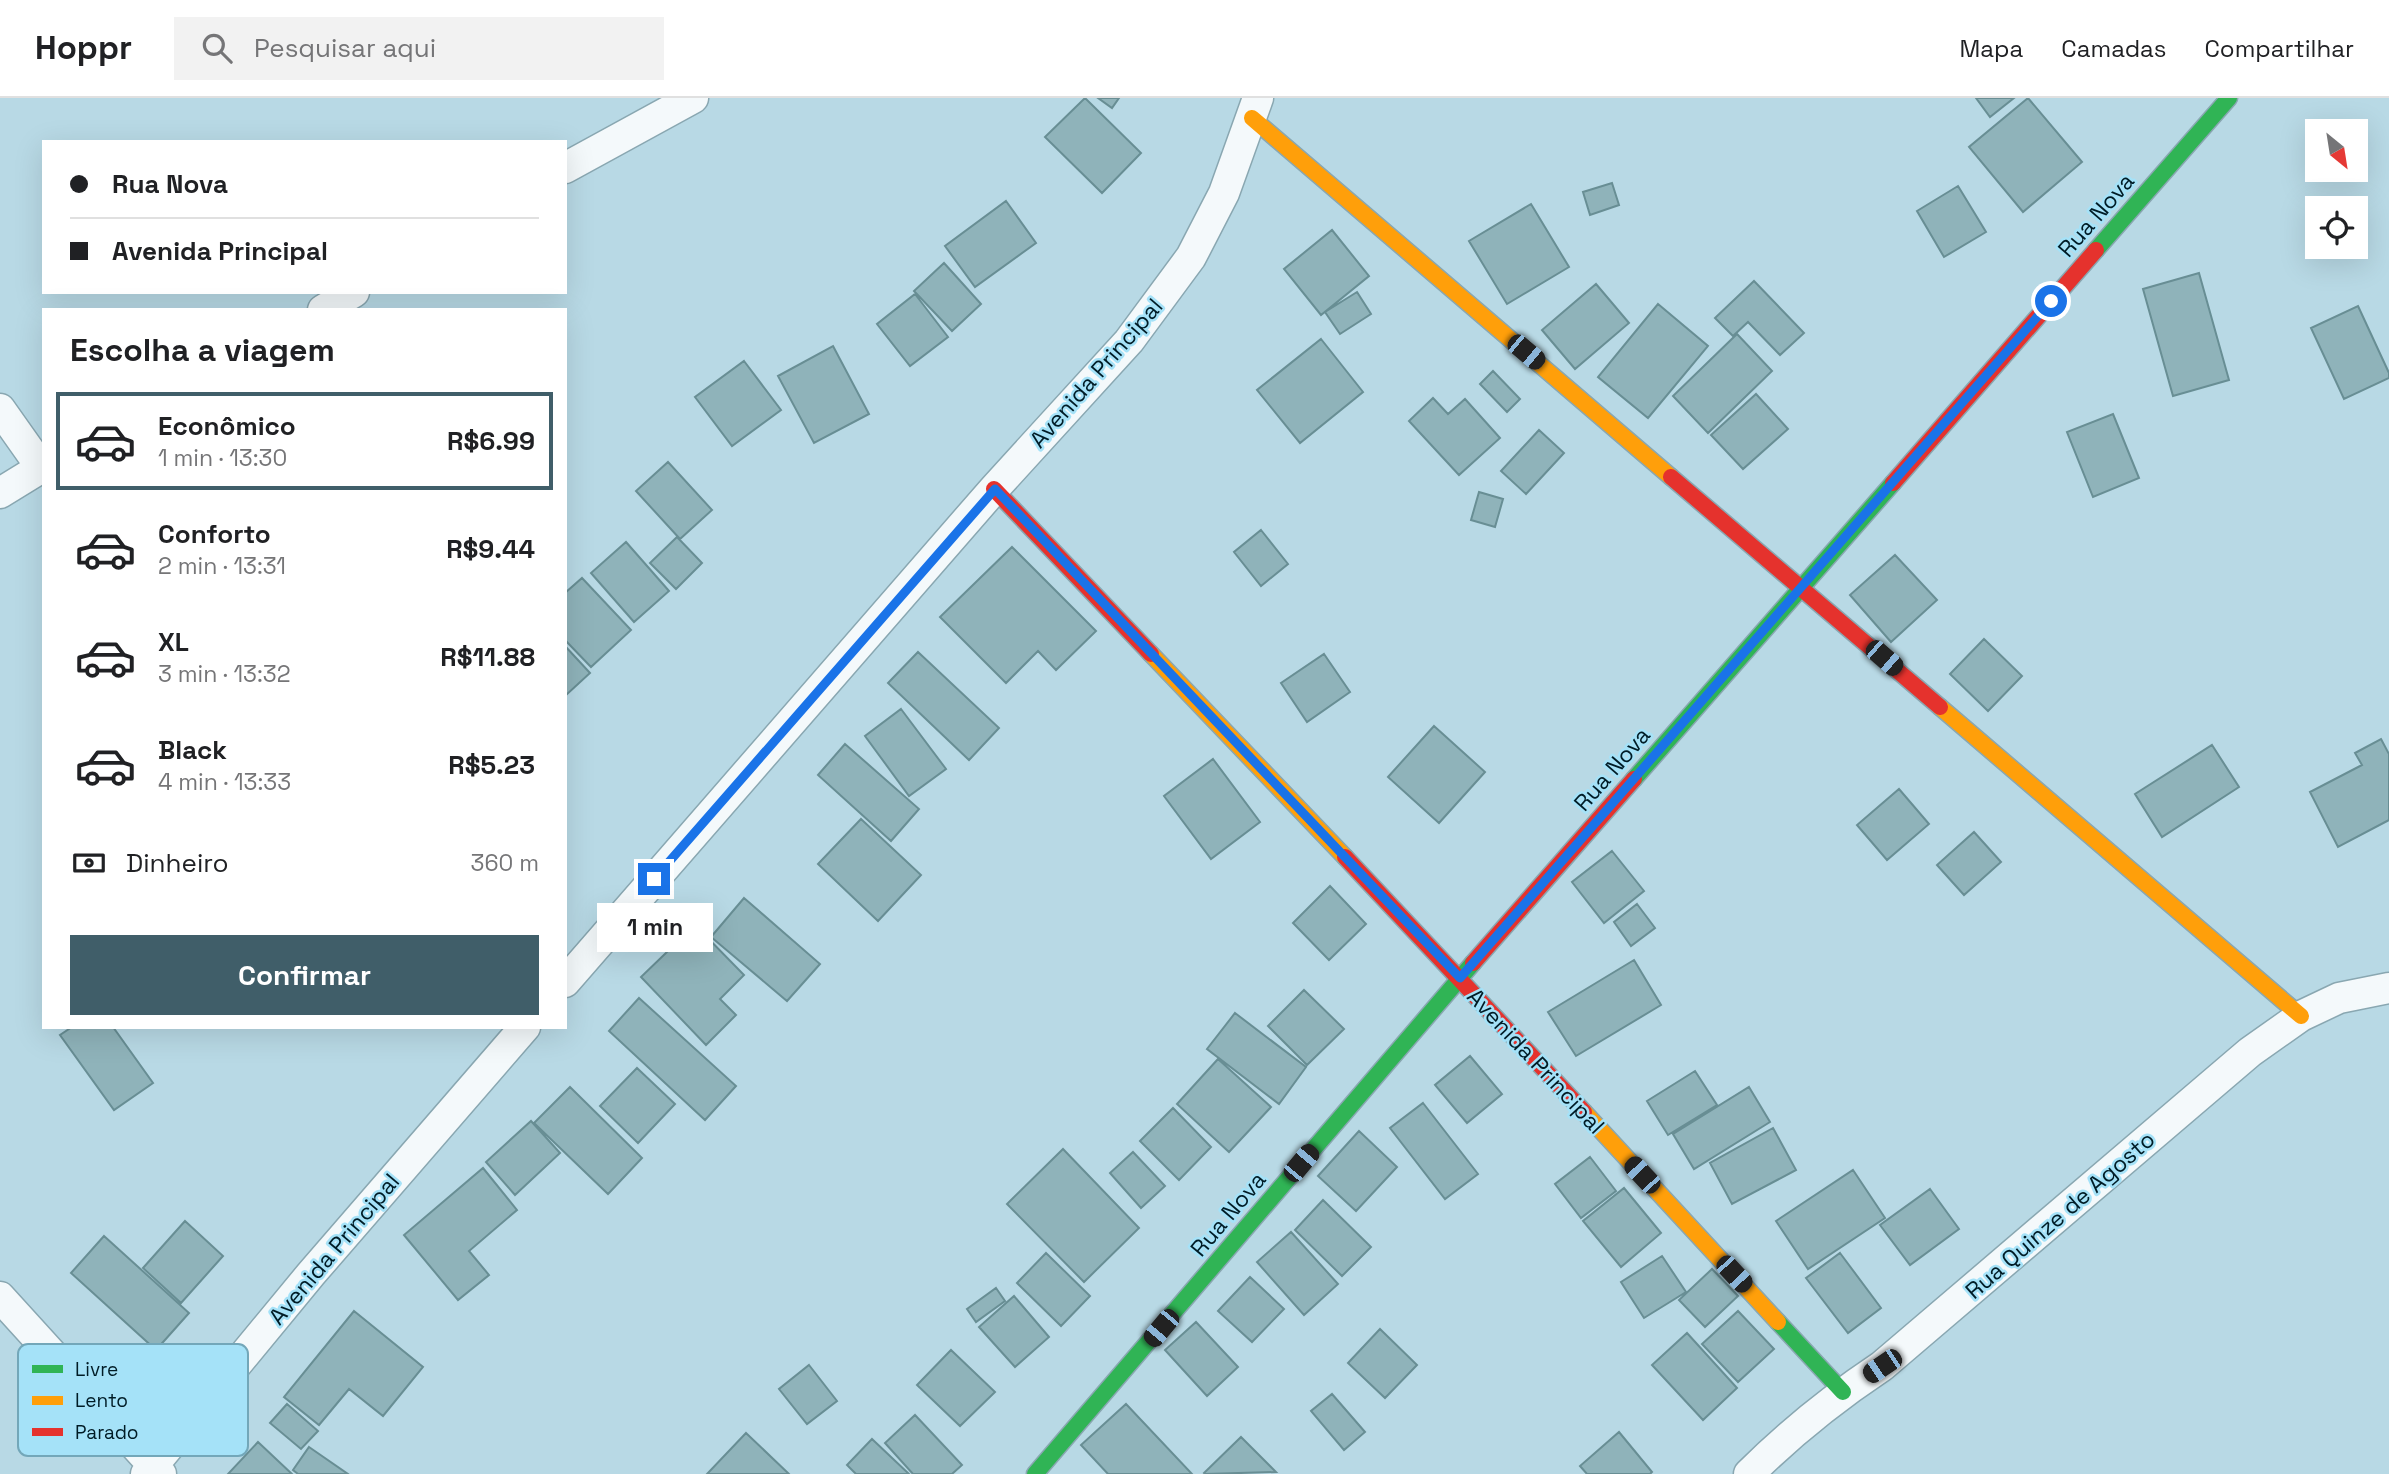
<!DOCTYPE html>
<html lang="pt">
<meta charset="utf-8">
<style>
body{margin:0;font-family:"Space Grotesk",sans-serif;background:#f2f2f2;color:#202124;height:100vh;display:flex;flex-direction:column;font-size:26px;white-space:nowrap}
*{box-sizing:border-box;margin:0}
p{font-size:23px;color:#757577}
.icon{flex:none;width:38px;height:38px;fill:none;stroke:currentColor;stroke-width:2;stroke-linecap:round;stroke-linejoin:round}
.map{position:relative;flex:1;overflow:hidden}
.drawer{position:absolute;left:42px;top:210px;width:525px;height:721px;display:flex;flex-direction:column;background:#fff;border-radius:0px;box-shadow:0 7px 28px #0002}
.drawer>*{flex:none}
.hud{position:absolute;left:42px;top:42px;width:525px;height:154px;border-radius:0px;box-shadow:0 7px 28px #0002;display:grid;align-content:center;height:154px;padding:0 28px;background:#fff}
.needle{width:46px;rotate:150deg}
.buttons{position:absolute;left:2305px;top:21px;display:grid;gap:14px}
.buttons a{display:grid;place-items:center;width:63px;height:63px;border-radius:0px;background:#fff;box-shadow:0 7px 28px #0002;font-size:35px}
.end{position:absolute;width:32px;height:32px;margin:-16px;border:9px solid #1a73e8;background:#fff;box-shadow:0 0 0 4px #fff}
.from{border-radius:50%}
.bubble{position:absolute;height:49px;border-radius:0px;background:#fff;box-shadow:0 7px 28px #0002;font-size:23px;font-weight:700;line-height:49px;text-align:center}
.car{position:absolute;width:21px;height:42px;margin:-21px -10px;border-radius:9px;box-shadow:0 0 5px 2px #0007;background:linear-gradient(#222 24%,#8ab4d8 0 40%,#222 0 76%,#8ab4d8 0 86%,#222 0)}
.hud b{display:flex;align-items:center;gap:24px;height:66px;font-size:26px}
.hud b+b{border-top:2px solid #e0e0e0}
.hud i{width:18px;height:18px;background:#202124}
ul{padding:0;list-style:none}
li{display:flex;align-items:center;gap:21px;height:98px;margin:0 14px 10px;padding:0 14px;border:4px solid transparent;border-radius:0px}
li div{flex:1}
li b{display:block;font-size:26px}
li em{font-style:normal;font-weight:700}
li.active{border-color:#405e69}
li>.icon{width:63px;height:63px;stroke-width:1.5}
h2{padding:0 28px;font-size:32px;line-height:84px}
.pay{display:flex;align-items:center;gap:18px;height:77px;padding:0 28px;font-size:26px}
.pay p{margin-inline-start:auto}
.button{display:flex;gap:14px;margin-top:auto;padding:14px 28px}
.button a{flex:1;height:80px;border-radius:0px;background:#405e69;color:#fff;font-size:28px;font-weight:700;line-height:80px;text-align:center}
header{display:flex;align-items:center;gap:42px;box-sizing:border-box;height:98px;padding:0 35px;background:#fff;border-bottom:2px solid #e0e0e0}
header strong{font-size:33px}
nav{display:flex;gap:38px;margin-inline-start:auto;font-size:24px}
.search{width:490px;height:63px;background:#f2f2f2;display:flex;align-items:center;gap:18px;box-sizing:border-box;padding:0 24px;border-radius:0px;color:#757577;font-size:26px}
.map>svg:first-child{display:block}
.building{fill:#8fb3ba;stroke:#688e94;stroke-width:2}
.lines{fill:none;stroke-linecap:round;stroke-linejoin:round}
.street-casing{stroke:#89a7b1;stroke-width:33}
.fast-casing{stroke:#89a7b1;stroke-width:19}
.slow-casing{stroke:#89a7b1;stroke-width:19}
.jam-casing{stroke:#89a7b1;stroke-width:19}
.street{stroke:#f4f9fb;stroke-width:30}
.fast{stroke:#30b455;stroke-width:16}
.slow{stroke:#ff9f0a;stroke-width:16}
.jam{stroke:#e5322d;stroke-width:16}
.route{stroke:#1a73e8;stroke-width:9}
.labels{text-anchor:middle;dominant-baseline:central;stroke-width:5;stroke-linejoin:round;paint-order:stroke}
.street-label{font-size:23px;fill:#001c26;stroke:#a5e2f8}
.key{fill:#a5e2f8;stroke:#73a7b9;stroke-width:2}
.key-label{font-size:19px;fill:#001c26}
</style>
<header>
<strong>Hoppr</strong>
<div class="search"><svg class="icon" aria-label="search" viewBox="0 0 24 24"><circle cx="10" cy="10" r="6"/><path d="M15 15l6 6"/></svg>Pesquisar aqui</div>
<nav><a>Mapa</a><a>Camadas</a><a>Compartilhar</a></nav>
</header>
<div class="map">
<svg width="2389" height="1376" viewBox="0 0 2389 1376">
<rect width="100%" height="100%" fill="#b8d9e5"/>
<path class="building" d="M1085,0l56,55 -39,40 -57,-56z
M1098,0h21l-7,10z
M1976,0h38l-24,19z
M2028,0l54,64 -59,50 -54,-65z
M1612,85l7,22 -29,10 -7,-23z
M1958,88l28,46 -42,25 -27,-46z
M1006,103l30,42 -61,44 -30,-41z
M1531,106l38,63 -62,37 -38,-63z
M1332,132l37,46 -48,39 -37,-46z
M944,165l37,41 -29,27 -38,-40z
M2199,175l30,107 -56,16 -30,-107z
M1754,183l50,52 -24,22 -32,-33 -15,14 -18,-18z
M1596,186l33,39 -54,46 -33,-39z
M1357,194l14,22 -31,20 -15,-22z
M915,196l33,43 -38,29 -33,-42z
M1658,206l50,42 -60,72 -50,-41z
M2358,208l31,67v5l-45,21 -33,-71z
M1737,236l35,37 -64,62 -35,-37z
M1321,241l42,53 -63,51 -43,-53z
M833,248l36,68 -55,29 -36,-67z
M744,263l37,49 -49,36 -37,-49z
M1493,273l27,28 -13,13 -27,-28z
M1756,296l32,35 -45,40 -32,-34z
M1433,300l15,16 17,-15 35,39 -41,37 -50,-54z
M2113,316l26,64 -46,19 -26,-65z
M1539,332l25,23 -38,41 -25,-23z
M668,364l44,48 -32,29 -44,-48z
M1479,394l24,7 -8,28 -24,-7z
M1261,432l27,34 -27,22 -27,-34z
M677,439l25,26 -26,26 -26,-26z
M626,444l43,49 -35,31 -43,-49z
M1012,449l84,84 -40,39 -18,-19 -32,32 -66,-66z
M1895,457l42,45 -46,42 -41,-47z
M582,480l49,52 -40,37 -26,-27v-47z
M1984,541l38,37 -34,35 -38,-37z
M565,548l25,27 -25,23z
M918,554l81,76 -30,32 -81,-77z
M1324,556l26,38 -43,30 -26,-39z
M901,611l45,60 -37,27 -44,-60z
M1434,628l51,46 -46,51 -51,-46z
M2381,641l8,15v66l-51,27 -28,-55 52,-27 -7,-12z
M845,646l74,65 -28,32 -73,-66z
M2212,647l27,42 -77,50 -27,-43z
M1213,661l47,63 -49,37 -47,-63z
M1899,691l30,35 -42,36 -30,-35z
M861,721l60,56 -43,46 -60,-57z
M1974,734l27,30 -37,33 -27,-30z
M1612,753l32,40 -40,32 -32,-41z
M1330,788l36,38 -37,36 -36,-37z
M744,800l76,66 -33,37 -76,-64z
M1637,806l18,24 -24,18 -17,-24z
M695,827l49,50 -24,24 16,16 -30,30 -65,-68z
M1634,862l27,45 -85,51 -28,-44z
M1304,892l40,39 -37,36 -39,-39z
M639,900l97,88 -31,34 -96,-89z
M1235,915l71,54 -27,37 -72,-55z
M72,929h41l40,56 -39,27 -54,-75z
M1470,958l32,38 -35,29 -32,-38z
M1218,961l53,48 -42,45 -52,-48z
M637,970l38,36 -37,39 -38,-37z
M1695,973l22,34 -49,30 -21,-34z
M570,989l72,71 -34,36 -74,-71z
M1749,989l21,35 -76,47 -21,-35z
M1423,1005l55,71 -33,25 -55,-71z
M1173,1010l38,39 -32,33 -39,-39z
M531,1023l29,32 -45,42 -29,-33z
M1773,1030l23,42 -64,34 -22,-41z
M1359,1033l38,36 -41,44 -38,-35z
M1063,1051l76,79 -55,54 -77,-78z
M1133,1054l32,34 -24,22 -31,-35z
M1590,1059l26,34 -35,27 -26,-34z
M483,1070l34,42 -48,41 20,24 -31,25 -54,-65z
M1853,1072l32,48 -77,51 -32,-48z
M1624,1090l37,45 -40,34 -38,-46z
M1930,1091l29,40 -49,36 -30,-40z
M1323,1102l48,47 -29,29 -47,-46z
M185,1123l38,35 -42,47 -38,-35z
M1291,1134l47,52 -34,31 -47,-53z
M104,1138l85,77 -33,37 -85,-77z
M1046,1155l44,43 -29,30 -44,-43z
M1840,1155l41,55 -33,25 -42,-55z
M1662,1158l24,36 -42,26 -23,-36z
M1712,1171l26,27 -33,31 -26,-27z
M1250,1179l34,32 -32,33 -34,-31z
M996,1190l9,13 -29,21 -9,-13z
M1014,1198l35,41 -34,30 -36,-40z
M354,1213l69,56 -40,49 -34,-27 -30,36 -35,-28z
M1738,1213l36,38 -36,33 -36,-38z
M1196,1224l42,45 -31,29 -42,-46z
M1380,1231l37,36 -32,33 -37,-35z
M1687,1235l50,55 -34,32 -51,-55z
M951,1252l44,42 -35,34 -43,-41z
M809,1267l28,36 -30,23 -28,-35z
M1332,1296l33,38 -21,18 -33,-39z
M287,1306l31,27 -17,18 -31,-26z
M1126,1306l66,70h-84l-27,-29z
M915,1317l47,50 -10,9h-39l-28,-31z
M1619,1334l33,40 -2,2h-63l-7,-8z
M746,1335l43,41h-82z
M1241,1339l35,35 -71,2 -1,-1z
M872,1341l37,35h-53l-9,-9z
M258,1344l34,32h-64z
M309,1349l39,27h-50l-5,-4z"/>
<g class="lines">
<g class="street-casing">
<path id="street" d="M565,70l128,-70
M323,212l31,-18
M0,311l41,58
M0,395l44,-27
M565,884l429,-493 135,-148 62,-84 33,-64 34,-95
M0,1199l161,177
M146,1376l165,-200 214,-247
M1749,1376c41,-41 85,-76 133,-108l368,-314 51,-36 38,-18 50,-10"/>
</g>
<g class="fast-casing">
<path id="fast" d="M2096,152l133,-152
M1634,681l259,-296
M1778,1224l65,70
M1035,1376l438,-511"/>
</g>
<g class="slow-casing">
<path id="slow" d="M1252,20l419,359
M1151,556l194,203
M1940,609l361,309
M1584,1014l194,210"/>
</g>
<g class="jam-casing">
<path id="jam" d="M1671,379l269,230
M1893,385l203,-233
M994,391l157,165
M1345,759l239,255
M1473,865l161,-184"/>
</g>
<use href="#street" class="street"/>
<use href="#fast" class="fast"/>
<use href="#slow" class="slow"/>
<use href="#jam" class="jam"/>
</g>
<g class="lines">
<path class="route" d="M654,781l341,-390 465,489 591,-677"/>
</g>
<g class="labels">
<g class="street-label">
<text transform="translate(2096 117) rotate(-49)">Rua Nova</text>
<text transform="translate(1096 275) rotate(-49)">Avenida Principal</text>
<text transform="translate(1612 671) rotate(-49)">Rua Nova</text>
<text transform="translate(1536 963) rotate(47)">Avenida Principal</text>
<text transform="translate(1228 1116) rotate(-50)">Rua Nova</text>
<text transform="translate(2060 1117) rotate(-41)">Rua Quinze de Agosto</text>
<text transform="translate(334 1151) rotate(-50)">Avenida Principal</text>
</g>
</g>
<rect x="18" y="1246" width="230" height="112" rx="10" class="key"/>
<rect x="32" y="1267" width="31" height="8" fill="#30b455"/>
<rect x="32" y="1298" width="31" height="9" fill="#ff9f0a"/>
<rect x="32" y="1330" width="31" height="8" fill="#e5322d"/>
<g class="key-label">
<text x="75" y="1278">Livre</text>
<text x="75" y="1309">Lento</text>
<text x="75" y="1341">Parado</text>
</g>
</svg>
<div class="buttons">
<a><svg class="needle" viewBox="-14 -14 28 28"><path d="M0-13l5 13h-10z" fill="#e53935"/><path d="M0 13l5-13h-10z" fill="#757577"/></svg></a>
<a><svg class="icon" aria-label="locate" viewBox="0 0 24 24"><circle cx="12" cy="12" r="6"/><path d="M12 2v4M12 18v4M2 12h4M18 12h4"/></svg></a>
</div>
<i class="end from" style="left:2051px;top:203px"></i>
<i class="end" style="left:654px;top:781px"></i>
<div class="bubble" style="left:597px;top:805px;width:116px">1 min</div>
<i class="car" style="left:1526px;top:254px;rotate:130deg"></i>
<i class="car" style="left:1884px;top:560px;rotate:131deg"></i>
<i class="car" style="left:1301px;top:1065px;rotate:40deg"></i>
<i class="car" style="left:1642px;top:1077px;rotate:317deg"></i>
<i class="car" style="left:1734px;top:1176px;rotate:137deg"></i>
<i class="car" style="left:1161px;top:1230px;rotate:220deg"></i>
<i class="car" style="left:1882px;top:1268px;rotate:236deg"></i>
<div class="hud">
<b><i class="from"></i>Rua Nova</b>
<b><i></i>Avenida Principal</b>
</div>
<section class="drawer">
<h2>Escolha a viagem</h2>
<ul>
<li class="active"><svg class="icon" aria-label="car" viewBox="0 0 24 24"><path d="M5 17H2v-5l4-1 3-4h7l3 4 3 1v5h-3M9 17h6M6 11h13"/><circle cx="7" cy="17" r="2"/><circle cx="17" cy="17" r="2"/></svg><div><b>Econômico</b><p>1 min · 13:30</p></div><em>R$6.99</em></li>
<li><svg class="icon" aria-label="car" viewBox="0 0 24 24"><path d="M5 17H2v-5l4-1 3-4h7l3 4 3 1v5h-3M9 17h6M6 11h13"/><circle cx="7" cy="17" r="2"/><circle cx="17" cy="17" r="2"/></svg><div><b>Conforto</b><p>2 min · 13:31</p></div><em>R$9.44</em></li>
<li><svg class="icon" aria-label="car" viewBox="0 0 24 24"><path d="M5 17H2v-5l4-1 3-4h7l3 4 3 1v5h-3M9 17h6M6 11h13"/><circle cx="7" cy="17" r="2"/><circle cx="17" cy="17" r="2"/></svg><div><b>XL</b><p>3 min · 13:32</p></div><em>R$11.88</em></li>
<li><svg class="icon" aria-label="car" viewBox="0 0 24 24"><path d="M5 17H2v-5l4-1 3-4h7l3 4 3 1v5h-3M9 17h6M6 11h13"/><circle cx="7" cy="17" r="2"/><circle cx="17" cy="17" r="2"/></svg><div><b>Black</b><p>4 min · 13:33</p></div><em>R$5.23</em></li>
</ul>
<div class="pay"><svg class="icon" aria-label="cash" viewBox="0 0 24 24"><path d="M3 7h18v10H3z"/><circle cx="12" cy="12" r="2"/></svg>Dinheiro<p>360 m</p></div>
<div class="button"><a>Confirmar</a></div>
</section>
</div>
